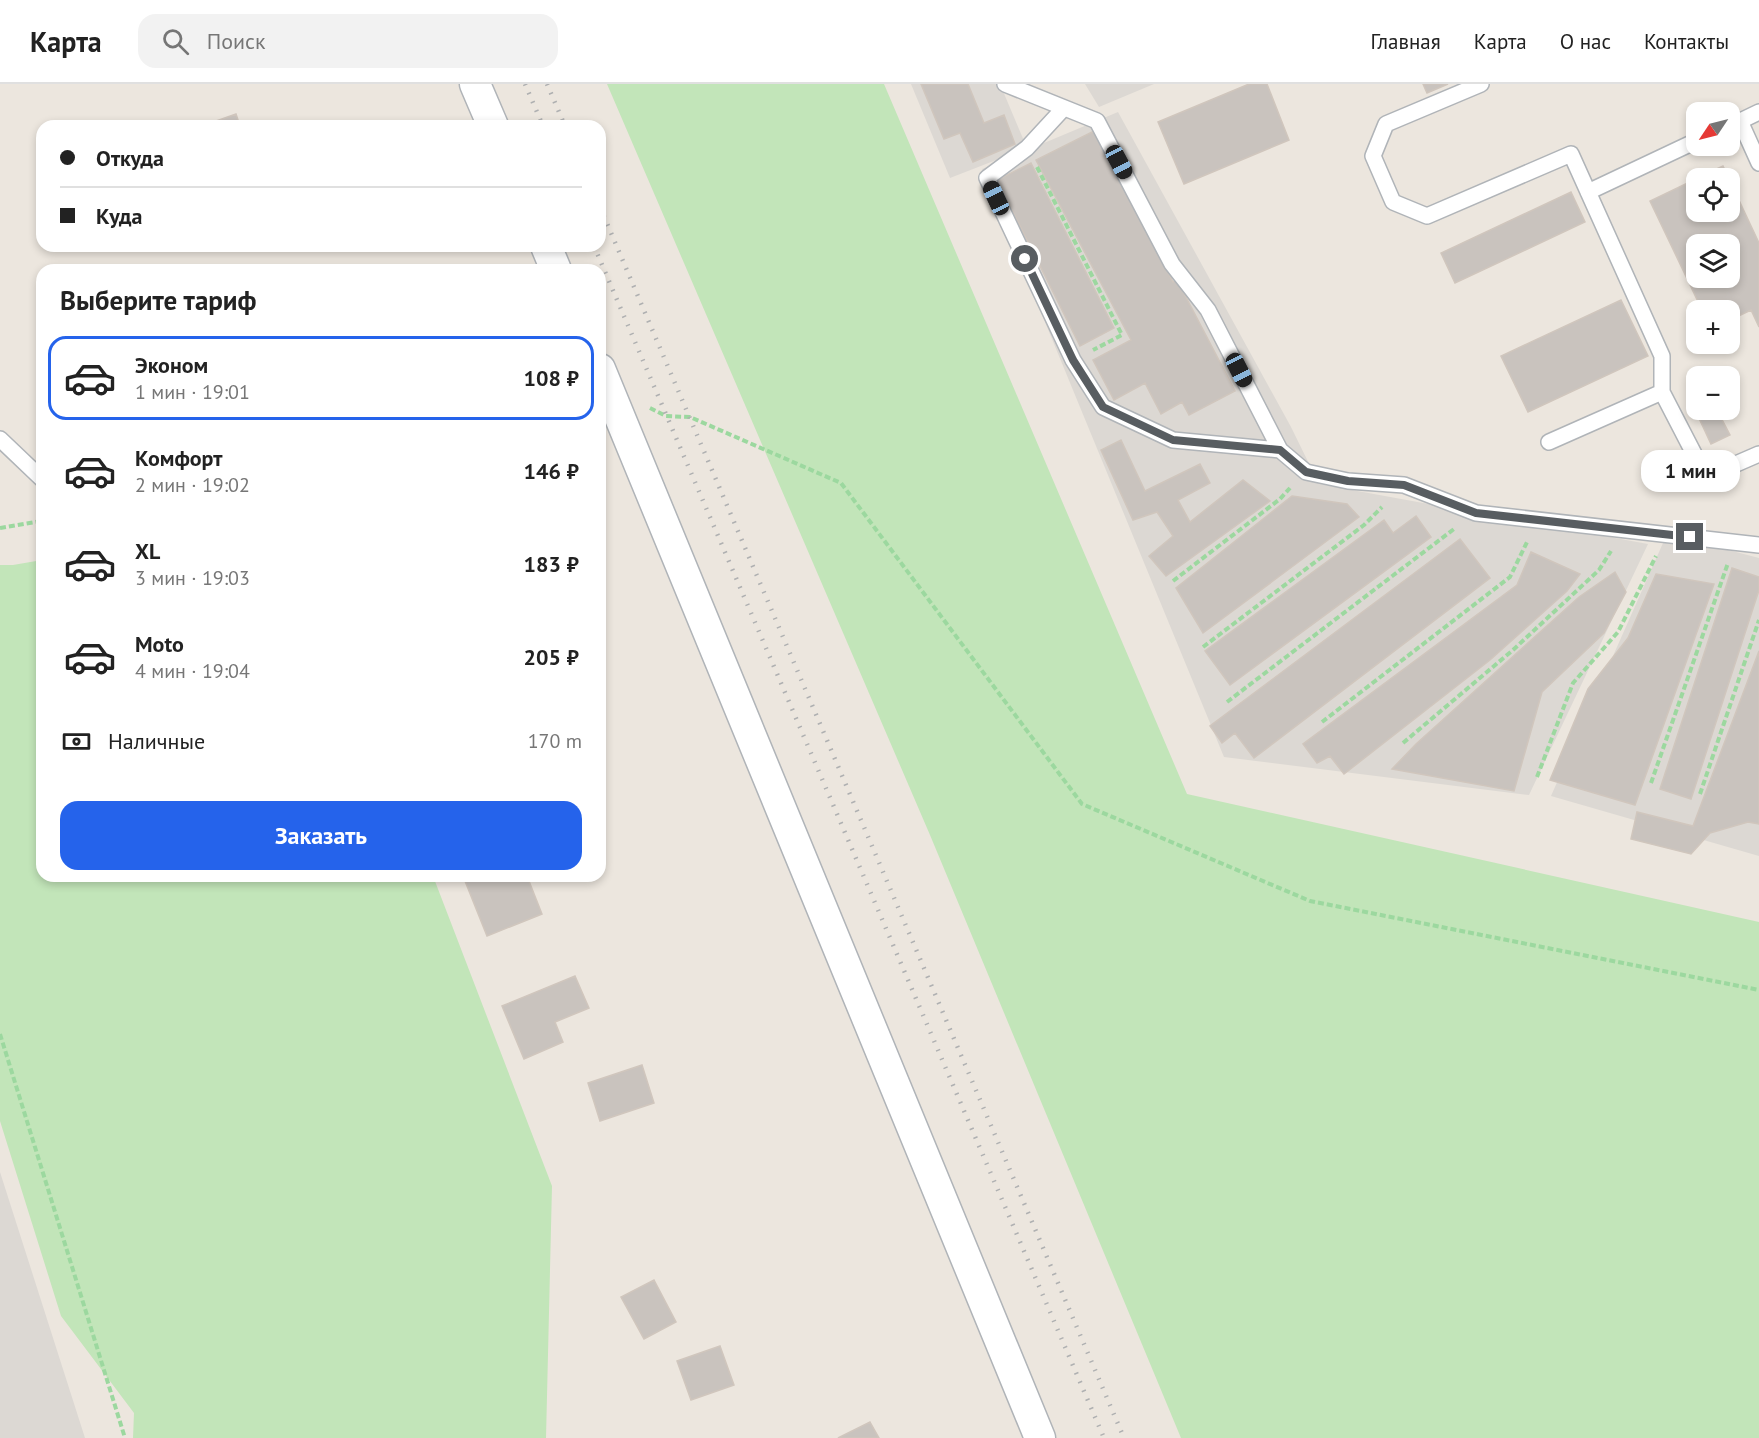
<!DOCTYPE html>
<html lang="ru">
<meta charset="utf-8">
<style>
body{margin:0;font-family:"PT Sans",sans-serif;background:#f2f2f2;color:#222;height:100vh;display:flex;flex-direction:column;font-size:22px;white-space:nowrap}
*{box-sizing:border-box;margin:0}
p{font-size:20px;color:#767676}
.icon{flex:none;width:33px;height:33px;fill:none;stroke:currentColor;stroke-width:2;stroke-linecap:round;stroke-linejoin:round}
.map{position:relative;flex:1;overflow:hidden}
.panel{position:absolute;left:36px;top:180px;width:570px;height:618px;display:flex;flex-direction:column;background:#fff;border-radius:18px;box-shadow:0 3px 9px #0003}
.panel>*{flex:none}
.guide{position:absolute;left:36px;top:36px;width:570px;height:132px;border-radius:18px;box-shadow:0 3px 9px #0003;display:grid;align-content:center;height:132px;padding:0 24px;background:#fff}
.needle{width:39px;rotate:235deg}
.buttons{position:absolute;left:1686px;top:18px;display:grid;gap:12px}
.buttons a{display:grid;place-items:center;width:54px;height:54px;border-radius:12px;background:#fff;box-shadow:0 3px 9px #0003;font-size:30px}
.end{position:absolute;width:27px;height:27px;margin:-14px;border:8px solid #585d61;background:#fff;box-shadow:0 0 0 3px #fff}
.from{border-radius:50%}
.bubble{position:absolute;height:42px;border-radius:18px;background:#fff;box-shadow:0 3px 9px #0003;font-size:20px;font-weight:600;line-height:42px;text-align:center}
.car{position:absolute;width:18px;height:36px;margin:-18px -9px;border-radius:8px;box-shadow:0 0 4px 2px #0007;background:linear-gradient(#222 24%,#8ab4d8 0 40%,#222 0 76%,#8ab4d8 0 86%,#222 0)}
.guide b{display:flex;align-items:center;gap:21px;height:57px;font-size:22px}
.guide b+b{border-top:2px solid #e0e0e0}
.guide i{width:15px;height:15px;background:#222}
ul{padding:0;list-style:none}
li{display:flex;align-items:center;gap:18px;height:84px;margin:0 12px 9px;padding:0 12px;border:3px solid transparent;border-radius:18px}
li div{flex:1}
li b{display:block;font-size:22px}
li em{font-style:normal;font-weight:600}
li.active{border-color:#2563eb}
li>.icon{width:54px;height:54px;stroke-width:1.5}
h2{padding:0 24px;font-size:27px;line-height:72px}
.pay{display:flex;align-items:center;gap:15px;height:66px;padding:0 24px;font-size:22px}
.pay p{margin-inline-start:auto}
.cta{display:flex;gap:12px;margin-top:auto;padding:12px 24px}
.cta a{flex:1;height:69px;border-radius:18px;background:#2563eb;color:#fff;font-size:24px;font-weight:600;line-height:69px;text-align:center}
header{display:flex;align-items:center;gap:36px;box-sizing:border-box;height:84px;padding:0 30px;background:#fff;border-bottom:2px solid #e0e0e0}
header strong{font-size:28px}
nav{display:flex;gap:33px;margin-inline-start:auto;font-size:21px}
.search{width:420px;height:54px;background:#f2f2f2;display:flex;align-items:center;gap:15px;box-sizing:border-box;padding:0 21px;border-radius:18px;color:#767676;font-size:22px}
.map>svg:first-child{display:block}
.industrial{fill:#dcd8d3}
.green{fill:#c2e5b9}
.building{fill:#c9c3be;stroke:#d0c6bd;stroke-width:1.5;fill-rule:evenodd}
.lines{fill:none;stroke-linecap:round;stroke-linejoin:round}
.service-casing{stroke:#b0b4b8;stroke-width:18}
.minor-casing{stroke:#b0b4b8;stroke-width:33}
.path{stroke:#9cd89f;stroke-width:4;stroke-dasharray:6 3;stroke-linecap:butt}
.service{stroke:#fff;stroke-width:15}
.minor{stroke:#fff;stroke-width:30}
.rail{stroke:#afb0b1;stroke-width:4.5;stroke-dasharray:1.5 8;stroke-linecap:butt}
.route{stroke:#585d61;stroke-width:8}
</style>
<header>
<strong>Карта</strong>
<div class="search"><svg class="icon" aria-label="search" viewBox="0 0 24 24"><circle cx="10" cy="10" r="6"/><path d="M15 15l6 6"/></svg>Поиск</div>
<nav><a>Главная</a><a>Карта</a><a>О нас</a><a>Контакты</a></nav>
</header>
<div class="map">
<svg width="1759" height="1354" viewBox="0 0 1759 1354">
<rect width="100%" height="100%" fill="#ece6de"/>
<path class="industrial" d="M911,0h89l27,64 -77,30z
M1085,0h69l-55,23z
M1118,28l173,315 28,57 329,60 -119,251 -305,-38 -242,-588z
M1667,450l92,24v298l-208,-60z
M0,1088l85,266h-85z"/>
<path class="green" d="M607,0h277l303,710 572,128v516h-578l-251,-603z
M42,476v316h391l119,310 -6,252h-413l1,-25 -73,-97 -61,-195v-556h13z"/>
<path class="building" d="M921,0h47l16,39 20,-8 11,29 -42,18 -13,-29 -16,6z
M1249,0h18l22,56 -105,44 -26,-62z
M1423,0h25l-21,9z
M236,30l4,12h-38z
M1094,47l79,151 4,-2 58,111 -46,24 -7,-13 -21,12 -16,-31 -31,17 -21,-40 38,-20 -95,-180z
M1031,79l83,165 -34,18 -83,-166z
M1723,82l6,12h-32z
M1696,95v33h34v-31l29,62v84l-8,-17 -21,10v-10h-28l-52,-109zM1696,160h34v34h-34z
M1571,108l14,30 -130,61 -14,-30z
M1621,216l27,56 -120,56 -27,-56z
M1696,314v12h21l13,25 -19,9 -20,-43z
M1121,356l24,51 55,-27 10,19 -32,17 12,22 53,-42 27,21 -104,75 -17,-20 24,-20 -16,-24 -24,8 -32,-70z
M1292,412l55,8 12,13 -156,116 -27,-45z
M1416,432l15,21 -201,148 -25,-34 179,-131 9,13z
M1460,455l30,39 -236,180 -19,-25 -13,10 -12,-17z
M1531,468l49,22 -13,17 -77,69 -146,114 -14,-18 -13,7 -14,-19 214,-159z
M1732,484l27,9v13l-68,209 -31,-10z
M1615,488l11,20 -22,41 -62,59 -28,99 -122,-22 24,-25 163,-147z
M1656,490l58,10 -79,221 -85,-25 38,-91 40,-51z
M1759,567v173l-11,-2 -38,11 -19,21 -60,-15 6,-27 56,14z
M463,792h64l15,38 -55,22z
M575,892l14,32 -34,14 8,20 -39,17 -22,-53z
M642,981l12,38 -54,18 -12,-38z
M654,1196l22,42 -32,17 -23,-42z
M720,1262l14,39 -43,15 -14,-39z
M870,1338l9,16h-41z"/>
<g class="lines">
<g class="service-casing">
<path id="service" d="M1005,0l92,37 75,143 36,46 72,140 26,22 42,9 56,4 72,28 283,32
M1481,0l-95,40 -13,32 20,46 34,14 144,-62 91,202v36l44,85 53,-23
M1063,25l-36,39 -40,30 86,182 30,47 70,33 107,10
M1740,37l19,42
M1730,42l29,-14
M1588,108l108,-51
M0,355l42,40
M1549,358l113,-50"/>
</g>
<g class="minor-casing">
<path id="minor" d="M475,0l18,42
M546,162l10,24
M600,285l440,1069"/>
</g>
<path class="path" d="M1037,83l85,168 -29,15
M650,324l16,8 24,1 151,66 241,321 228,97 449,89
M0,444l42,-7
M1173,497l107,-82 10,-11
M1203,563l161,-122 18,-18
M1227,618l227,-173
M1322,638l188,-145 18,-37
M1403,659l110,-93 86,-80 12,-19
M1537,693l36,-94 45,-51 38,-76
M1651,699l77,-220
M1700,710l59,-174
M0,950l125,404"/>
<use href="#service" class="service"/>
<use href="#minor" class="minor"/>
<path class="rail" d="M525,0l18,42
M547,0l18,42
M600,123l524,1231
M594,162l510,1192"/>
</g>
<g class="lines">
<path class="route" d="M1025,175l48,101 30,47 70,33 107,10 26,22 42,9 56,4 72,28 214,24"/>
</g>
</svg>
<div class="buttons">
<a><svg class="needle" viewBox="-14 -14 28 28"><path d="M0-13l5 13h-10z" fill="#e53935"/><path d="M0 13l5-13h-10z" fill="#767676"/></svg></a>
<a><svg class="icon" aria-label="locate" viewBox="0 0 24 24"><circle cx="12" cy="12" r="6"/><path d="M12 2v4M12 18v4M2 12h4M18 12h4"/></svg></a>
<a><svg class="icon" aria-label="layers" viewBox="0 0 24 24"><path d="M12 4l9 5-9 5-9-5zM3 14l9 5 9-5"/></svg></a>
<a>+</a>
<a>−</a>
</div>
<i class="end from" style="left:1025px;top:175px"></i>
<i class="end" style="left:1690px;top:453px"></i>
<div class="bubble" style="left:1641px;top:366px;width:99px">1 мин</div>
<i class="car" style="left:1119px;top:78px;rotate:152deg"></i>
<i class="car" style="left:996px;top:114px;rotate:335deg"></i>
<i class="car" style="left:1239px;top:286px;rotate:153deg"></i>
<div class="guide">
<b><i class="from"></i>Откуда</b>
<b><i></i>Куда</b>
</div>
<section class="panel">
<h2>Выберите тариф</h2>
<ul>
<li class="active"><svg class="icon" aria-label="car" viewBox="0 0 24 24"><path d="M5 17H2v-5l4-1 3-4h7l3 4 3 1v5h-3M9 17h6M6 11h13"/><circle cx="7" cy="17" r="2"/><circle cx="17" cy="17" r="2"/></svg><div><b>Эконом</b><p>1 мин · 19:01</p></div><em>108 ₽</em></li>
<li><svg class="icon" aria-label="car" viewBox="0 0 24 24"><path d="M5 17H2v-5l4-1 3-4h7l3 4 3 1v5h-3M9 17h6M6 11h13"/><circle cx="7" cy="17" r="2"/><circle cx="17" cy="17" r="2"/></svg><div><b>Комфорт</b><p>2 мин · 19:02</p></div><em>146 ₽</em></li>
<li><svg class="icon" aria-label="car" viewBox="0 0 24 24"><path d="M5 17H2v-5l4-1 3-4h7l3 4 3 1v5h-3M9 17h6M6 11h13"/><circle cx="7" cy="17" r="2"/><circle cx="17" cy="17" r="2"/></svg><div><b>XL</b><p>3 мин · 19:03</p></div><em>183 ₽</em></li>
<li><svg class="icon" aria-label="car" viewBox="0 0 24 24"><path d="M5 17H2v-5l4-1 3-4h7l3 4 3 1v5h-3M9 17h6M6 11h13"/><circle cx="7" cy="17" r="2"/><circle cx="17" cy="17" r="2"/></svg><div><b>Moto</b><p>4 мин · 19:04</p></div><em>205 ₽</em></li>
</ul>
<div class="pay"><svg class="icon" aria-label="cash" viewBox="0 0 24 24"><path d="M3 7h18v10H3z"/><circle cx="12" cy="12" r="2"/></svg>Наличные<p>170 m</p></div>
<div class="cta"><a>Заказать</a></div>
</section>
</div>
